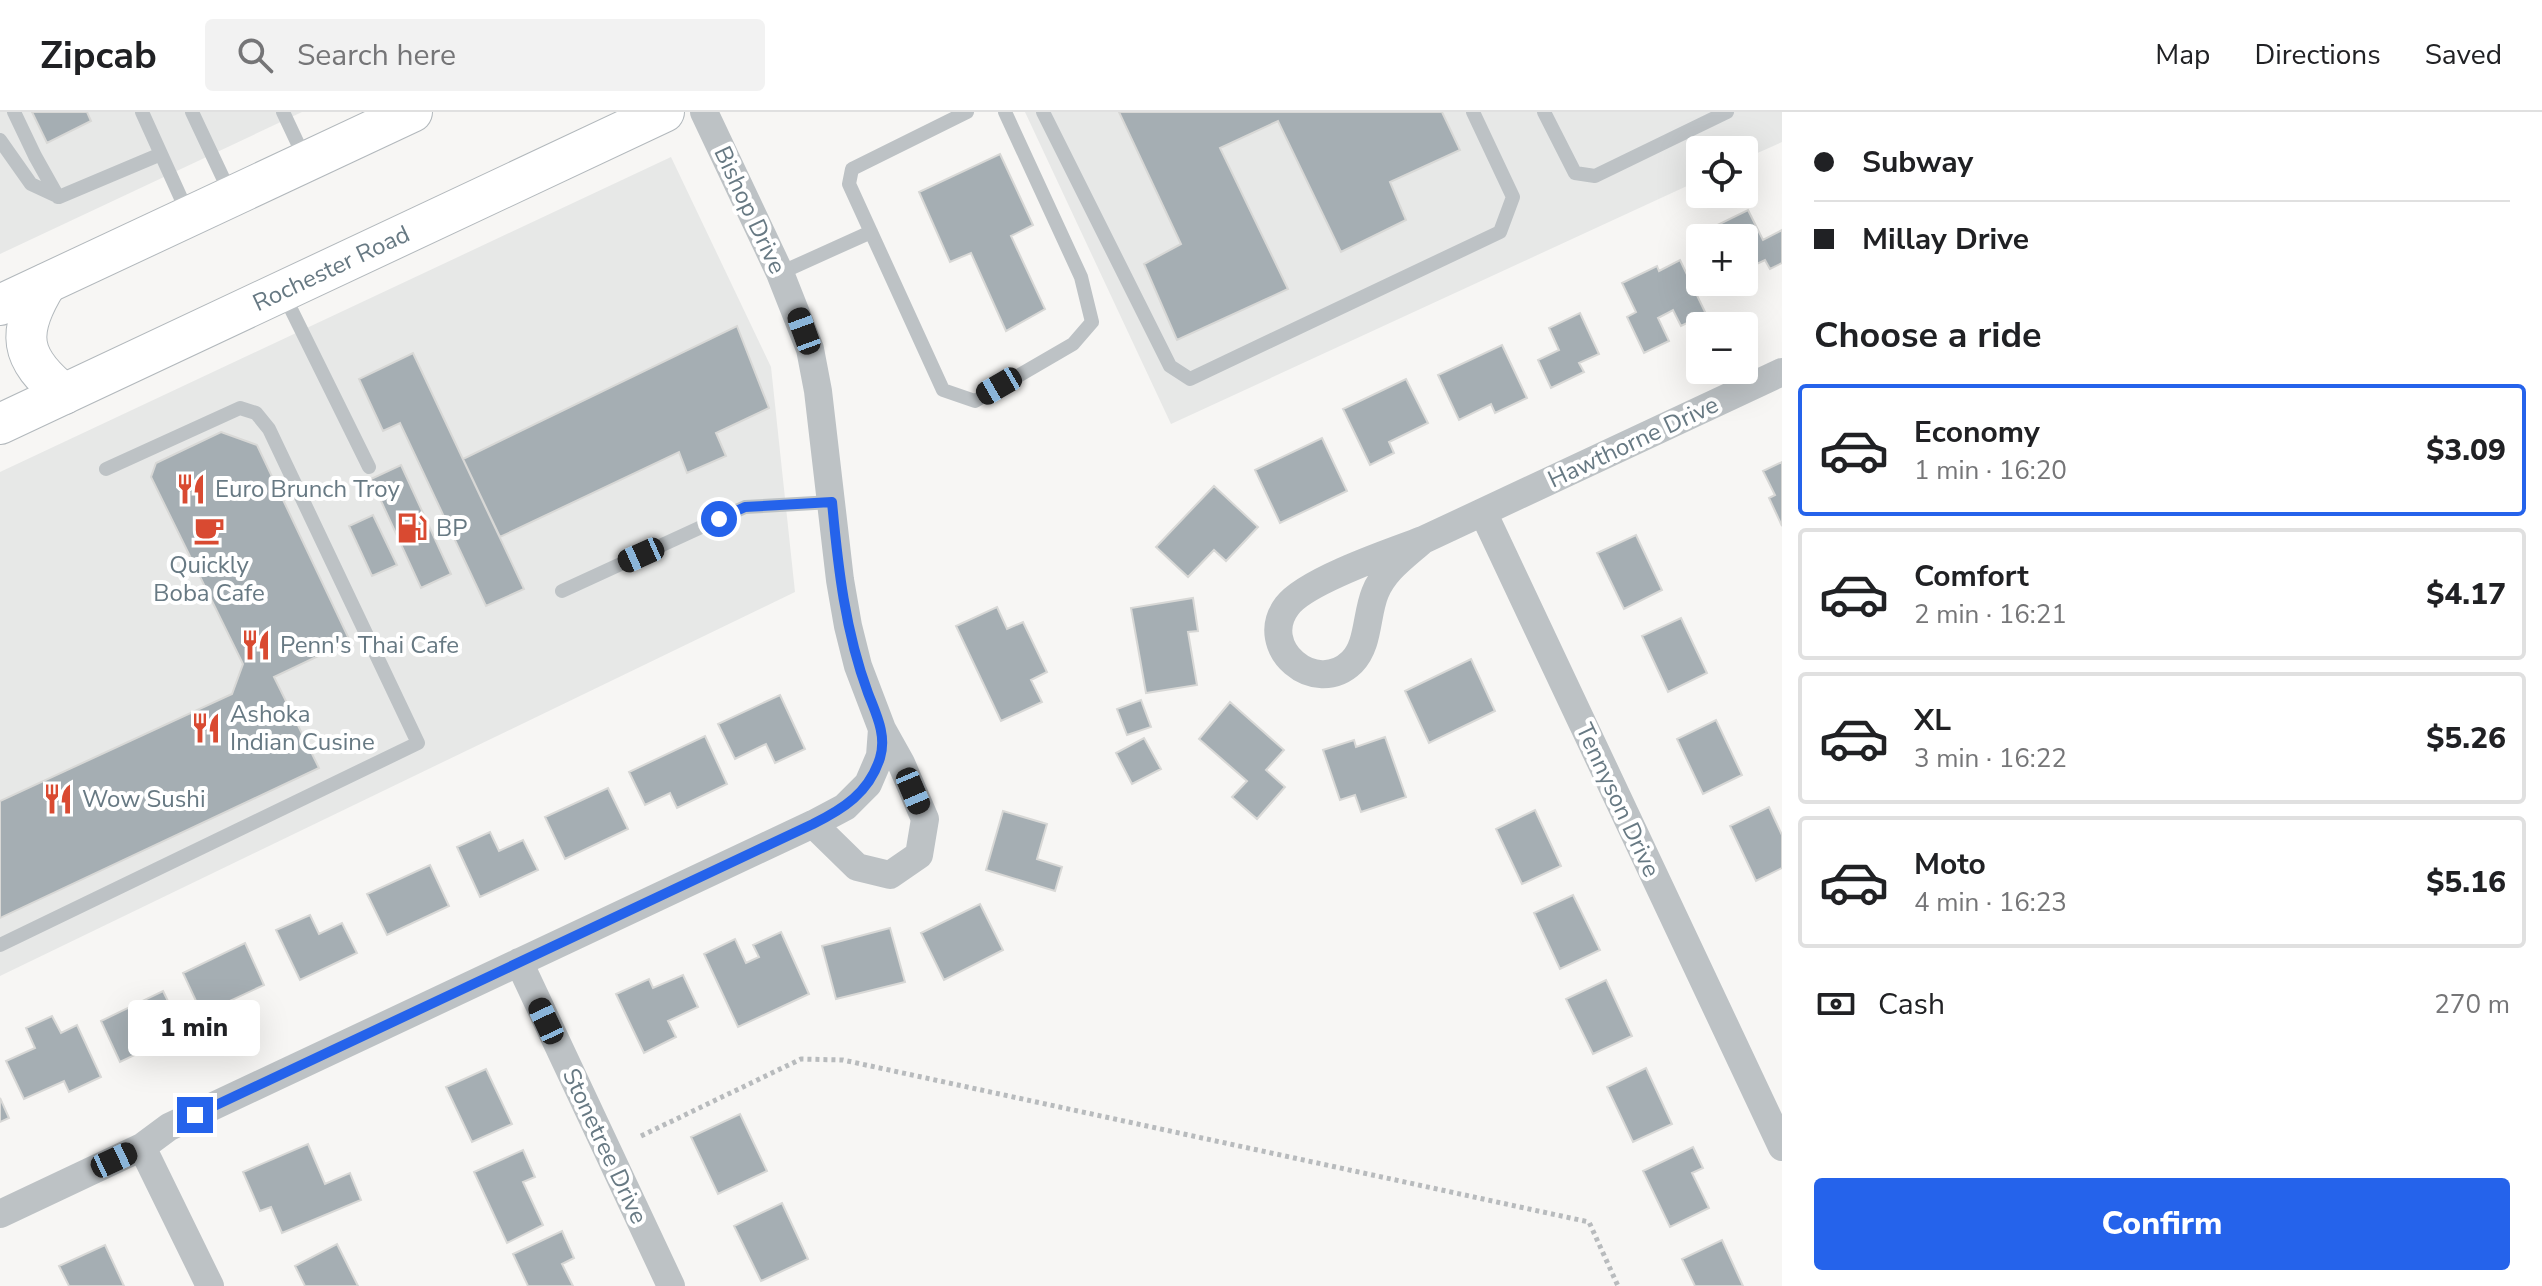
<!DOCTYPE html>
<meta charset="utf-8">
<style>
body{margin:0;font-family:"Nunito Sans",sans-serif;background:#f2f2f2;color:#202124;height:100vh;display:flex;flex-direction:column;font-size:30px;white-space:nowrap}
*{box-sizing:border-box;margin:0}
p{font-size:26px;color:#757577}
.icon{flex:none;width:44px;height:44px;fill:none;stroke:currentColor;stroke-width:2;stroke-linecap:round;stroke-linejoin:round}
.map{position:relative;flex:1;overflow:hidden}
.drawer{display:flex;flex-direction:column;background:#fff;width:760px}
.drawer>*{flex:none}
.banner{display:grid;align-content:center;height:176px;padding:0 32px;background:#fff}
.buttons{position:absolute;left:1686px;top:24px;display:grid;gap:16px}
.buttons a{display:grid;place-items:center;width:72px;height:72px;border-radius:8px;background:#fff;box-shadow:0 8px 32px #0002;font-size:40px}
.end{position:absolute;width:36px;height:36px;margin:-18px;border:10px solid #2563eb;background:#fff;box-shadow:0 0 0 4px #fff}
.from{border-radius:50%}
.bubble{position:absolute;height:56px;border-radius:8px;background:#fff;box-shadow:0 8px 32px #0002;font-size:26px;font-weight:800;line-height:56px;text-align:center}
.car{position:absolute;width:24px;height:48px;margin:-24px -12px;border-radius:10px;box-shadow:0 0 6px 2px #0007;background:linear-gradient(#222 24%,#8ab4d8 0 40%,#222 0 76%,#8ab4d8 0 86%,#222 0)}
.banner b{display:flex;align-items:center;gap:28px;height:76px;font-size:30px}
.banner b+b{border-top:2px solid #e0e0e0}
.banner i{width:20px;height:20px;background:#202124}
ul{padding:0;list-style:none}
li{display:flex;align-items:center;gap:24px;height:132px;margin:0 16px 12px;padding:0 16px;border:4px solid #e0e0e0;border-radius:8px}
li div{flex:1}
li b{display:block;font-size:30px}
li em{font-style:normal;font-weight:800}
li.selected{border-color:#2563eb}
li>.icon{width:72px;height:72px;stroke-width:1.5}
h2{padding:0 32px;font-size:36px;line-height:96px}
.pay{display:flex;align-items:center;gap:20px;height:88px;padding:0 32px;font-size:30px}
.pay p{margin-inline-start:auto}
.button{display:flex;gap:16px;margin-top:auto;padding:16px 32px}
.button a{flex:1;height:92px;border-radius:8px;background:#2563eb;color:#fff;font-size:32px;font-weight:800;line-height:92px;text-align:center}
header{display:flex;align-items:center;gap:48px;box-sizing:border-box;height:112px;padding:0 40px;background:#fff;border-bottom:2px solid #e0e0e0}
header strong{font-size:38px}
nav{display:flex;gap:44px;margin-inline-start:auto;font-size:28px}
.search{width:560px;height:72px;background:#f2f2f2;display:flex;align-items:center;gap:20px;box-sizing:border-box;padding:0 28px;border-radius:8px;color:#757577;font-size:30px}
main{display:flex;flex:1;min-height:0}
.map>svg:first-child{display:block}
.built{fill:#e7e8e7}
.building{fill:#a5aeb3;stroke:#d8d8d6;stroke-width:2}
.lines{fill:none;stroke-linecap:round;stroke-linejoin:round}
.secondary-casing{stroke:#b2b8bc;stroke-width:42}
.path{stroke:#b8bbbd;stroke-width:5;stroke-dasharray:4 4;stroke-linecap:butt}
.lane{stroke:#bdc2c5;stroke-width:14}
.street{stroke:#bdc2c5;stroke-width:28}
.secondary{stroke:#fff;stroke-width:40}
.route{stroke:#2563eb;stroke-width:10}
.labels{text-anchor:middle;dominant-baseline:central;stroke-width:8;stroke-linejoin:round;paint-order:stroke}
.street-label{font-size:24px;fill:#677983;stroke:#fff}
.poi-label{font-size:24px;fill:#677983;stroke:#fff;text-anchor:start}
</style>
<header>
<strong>Zipcab</strong>
<div class="search"><svg class="icon" aria-label="search" viewBox="0 0 24 24"><circle cx="10" cy="10" r="6"/><path d="M15 15l6 6"/></svg>Search here</div>
<nav><a>Map</a><a>Directions</a><a>Saved</a></nav>
</header>
<main>
<div class="map">
<svg width="1782" height="1174" viewBox="0 0 1782 1174">
<rect width="100%" height="100%" fill="#f7f6f4"/>
<path class="built" d="M0,0h302l-302,142z
M1025,0h757v30l-38,17v-9h-44v30l-529,244z
M671,45l100,210 24,225 -795,384v-504z"/>
<path class="building" d="M32,0h55l4,9 -44,22z
M1119,0h323l18,38 -70,32 16,38 -65,32 -63,-131 -58,27 68,141 -111,51 -33,-76 37,-20z
M1000,42l33,71 -22,11 34,73 -39,22 -35,-78 -21,9 -31,-70z
M1748,98l15,30 19,-10v33l-12,6 -5,-9 -21,10v-32h-43l-2,-4z
M1680,148l26,54 -25,12 -8,-16 -15,8 11,23 -25,12 -17,-36 9,-5 -14,-29 35,-17 2,5z
M1580,201l19,41 -20,9 5,9 -33,16 -13,-28 21,-10 -10,-22z
M737,214l32,82 -53,25 10,23 -39,17 -8,-21 -179,85 -37,-78z
M1502,233l25,53 -32,15 -4,-9 -32,16 -21,-45z
M413,241l111,236 -38,17 -86,-183 -17,8 -24,-52z
M1406,267l22,44 -39,19 5,11 -24,12 -27,-56z
M221,320l36,13 93,196 -76,36 45,91 -319,150v-117l232,-107 11,-30 -92,-187 5,-14z
M1322,326l25,53 -67,32 -25,-53z
M1782,350v64l-13,-28 6,-3 -12,-24z
M401,353l50,109 -30,14 -50,-109z
M1214,374l44,41 -32,34 -12,-11 -26,27 -32,-30z
M373,403l24,50 -25,11 -23,-50z
M1636,423l26,55 -38,19 -27,-56z
M1193,486l5,33 -10,1 9,53 -51,8 -15,-85z
M997,495l10,22 16,-7 24,50 -16,8 11,22 -41,19 -45,-95z
M1681,506l26,55 -39,19 -26,-56z
M1471,547l24,52 -66,32 -24,-52z
M780,583l25,54 -30,14 -9,-19 -31,15 -17,-35z
M1141,588l10,27 -24,8 -10,-26z
M1230,590l54,48 -18,20 19,17 -28,32 -25,-22 15,-16 -48,-42z
M1716,608l26,55 -39,19 -26,-55z
M705,624l22,48 -50,24 -7,-15 -25,12 -16,-33z
M1385,625l21,60 -45,15 -6,-17 -15,5 -17,-50 31,-10 2,7z
M1144,626l17,31 -29,15 -16,-31z
M608,676l20,41 -63,30 -20,-42z
M1769,695l13,28v33l-26,13 -26,-55z
M1535,698l26,56 -39,18 -26,-55z
M1003,699l44,13 -10,35 25,8 -7,24 -69,-21z
M490,720l9,19 24,-11 15,30 -58,27 -23,-50z
M430,753l19,41 -62,29 -20,-41z
M1573,783l27,55 -40,19 -26,-56z
M980,792l23,46 -59,30 -23,-47z
M310,803l9,19 23,-11 15,30 -57,27 -24,-50z
M890,816l15,54 -69,17 -14,-53z
M781,820l28,62 -71,33 -34,-73 31,-15 11,24 13,-6 -6,-12z
M245,831l19,42 -62,29 -19,-41z
M683,863l15,32 -30,14 8,16 -32,16 -28,-59 33,-15 4,9z
M1606,868l26,56 -39,18 -27,-55z
M163,879l20,41 -63,30 -19,-41z
M52,904l9,17 16,-8 24,52 -32,15 -5,-11 -40,18 -18,-38 29,-13 -9,-20z
M1646,956l26,56 -39,18 -26,-55z
M486,957l26,55 -40,18 -26,-55z
M0,986l9,20 -9,4z
M740,1002l27,57 -49,23 -27,-57z
M308,1032l17,40 25,-11 11,27 -79,33 -11,-26 -11,4 -17,-39z
M1693,1035l10,21 -11,5 17,35 -39,19 -27,-56z
M523,1038l12,27 -12,5 20,43 -36,18 -33,-71z
M782,1091l26,56 -47,22 -27,-55z
M562,1119l12,27 -12,6 11,22h-45l-15,-32z
M1722,1128l21,46h-48l-13,-27z
M337,1132l21,42h-53l-10,-20z
M105,1133l19,41h-55l-10,-20z"/>
<g class="lines">
<g class="secondary-casing">
<g id="secondary">
<path d="M46,172c-30,49 -27,74 18,110"/>
<path d="M0,193l412,-193"/>
<path id="s1" d="M0,312l664,-312"/>
</g>
</g>
<path class="path" d="M641,1024l160,-77 42,1 746,162 29,64"/>
<path class="lane" d="M14,0l21,44 23,41
M142,0l47,104
M192,0l39,83
M283,0l23,49
M967,0l-115,57 -3,15 94,206 32,11 98,-57 19,-22 -11,-45 -76,-165
M1043,0l127,254 20,13 310,-147 13,-35 -40,-85
M1544,0l31,61 20,3 132,-64
M0,28l31,44 28,13 102,-43
M780,161l91,-41
M284,183l85,172
M562,479l183,-84 87,-5
M0,833l418,-202 -149,-314 -13,-16 -16,-5 -134,61"/>
<path class="street" d="M1483,400l299,635
M1423,428c-18,16 -39,30 -48,53 -9,22 -6,52 -23,69 -37,36 -96,-15 -65,-56 18,-25 106,-55 136,-66l359,-168
M813,712l44,43 33,8 29,-20 6,-36 -24,-56 -19,-34
M519,850l152,324
M142,1035l68,139
M0,1102l142,-67 27,-20 644,-303 32,-17 23,-23 12,-28 2,-27 -24,-63 -10,-40 -8,-46 -22,-189 -8,-42 -30,-76 -76,-161"/>
<use href="#secondary" class="secondary"/>
</g>
<g class="lines">
<path class="route" d="M195,1003l618,-291c30,-15 56,-31 67,-66 7,-23 -4,-44 -12,-65 -23,-62 -30,-126 -36,-191l-87,5 -26,12"/>
</g>
<defs>
<g id="restaurant-bare" transform="scale(2.4)"><path d="M-5-6h1v4h1v-4h1v4h1v-4h1v5L-1.5 .5V6h-2V.5L-5-1ZM5-6V6H3V1.5H1.5Q1.5-4 5-6Z" fill="#d94a31" stroke="#fff" stroke-width="2.5" paint-order="stroke"/></g>
<g id="fuel-bare" transform="scale(2.4)"><path d="M-5.5-6h7V0h2V4h1.3V-2.5L3-4.5l.8-.8L6-3V5H2.5V1h-1V6h-7ZM-4.2-4.7v3.2H.2V-4.7Z" fill="#d94a31" stroke="#fff" stroke-width="2.5" paint-order="stroke"/></g>
<g id="cafe-bare" transform="scale(2.4)"><path d="M-5.5-4.5H6V0H3Q3 3.5 0 3.5H-2.5Q-5.5 3.5-5.5 0ZM3-3.2v2h1.7v-2ZM-6 4.5H4V6H-6Z" fill="#d94a31" stroke="#fff" stroke-width="2.5" paint-order="stroke"/></g>
</defs>
<g fill-rule="evenodd">
<use href="#restaurant-bare" x="191" y="377"/>
<use href="#fuel-bare" x="412" y="416"/>
<use href="#cafe-bare" x="209" y="418"/>
<use href="#restaurant-bare" x="256" y="533"/>
<use href="#restaurant-bare" x="206" y="616"/>
<use href="#restaurant-bare" x="58" y="687"/>
</g>
<g class="labels">
<g class="street-label">
<text transform="translate(750 98) rotate(65)">Bishop Drive</text>
<text stroke="none"><textPath href="#s1" startOffset="366">Rochester Road</textPath></text>
<text transform="translate(1633 330) rotate(-25)">Hawthorne Drive</text>
<text transform="translate(1618 688) rotate(65)">Tennyson Drive</text>
<text transform="translate(605 1034) rotate(65)">Stonetree Drive</text>
</g>
<g class="poi-label">
<text x="215" y="377">Euro Brunch Troy</text>
<text x="436" y="416">BP</text>
<text x="209" y="453" text-anchor="middle">Quickly<tspan x="209" dy="28">Boba Cafe</tspan></text>
<text x="280" y="533">Penn's Thai Cafe</text>
<text x="230" y="602">Ashoka<tspan x="230" dy="28">Indian Cusine</tspan></text>
<text x="82" y="687">Wow Sushi</text>
</g>
</g>
</svg>
<div class="buttons">
<a><svg class="icon" aria-label="locate" viewBox="0 0 24 24"><circle cx="12" cy="12" r="6"/><path d="M12 2v4M12 18v4M2 12h4M18 12h4"/></svg></a>
<a>+</a>
<a>−</a>
</div>
<i class="end from" style="left:719px;top:407px"></i>
<i class="end" style="left:195px;top:1003px"></i>
<div class="bubble" style="left:128px;top:888px;width:132px">1 min</div>
<i class="car" style="left:804px;top:219px;rotate:340deg"></i>
<i class="car" style="left:999px;top:274px;rotate:240deg"></i>
<i class="car" style="left:641px;top:443px;rotate:246deg"></i>
<i class="car" style="left:913px;top:679px;rotate:157deg"></i>
<i class="car" style="left:546px;top:909px;rotate:335deg"></i>
<i class="car" style="left:114px;top:1048px;rotate:65deg"></i>
</div>
<section class="drawer">
<div class="banner">
<b><i class="from"></i>Subway</b>
<b><i></i>Millay Drive</b>
</div>
<h2>Choose a ride</h2>
<ul>
<li class="selected"><svg class="icon" aria-label="car" viewBox="0 0 24 24"><path d="M5 17H2v-5l4-1 3-4h7l3 4 3 1v5h-3M9 17h6M6 11h13"/><circle cx="7" cy="17" r="2"/><circle cx="17" cy="17" r="2"/></svg><div><b>Economy</b><p>1 min · 16:20</p></div><em>$3.09</em></li>
<li><svg class="icon" aria-label="car" viewBox="0 0 24 24"><path d="M5 17H2v-5l4-1 3-4h7l3 4 3 1v5h-3M9 17h6M6 11h13"/><circle cx="7" cy="17" r="2"/><circle cx="17" cy="17" r="2"/></svg><div><b>Comfort</b><p>2 min · 16:21</p></div><em>$4.17</em></li>
<li><svg class="icon" aria-label="car" viewBox="0 0 24 24"><path d="M5 17H2v-5l4-1 3-4h7l3 4 3 1v5h-3M9 17h6M6 11h13"/><circle cx="7" cy="17" r="2"/><circle cx="17" cy="17" r="2"/></svg><div><b>XL</b><p>3 min · 16:22</p></div><em>$5.26</em></li>
<li><svg class="icon" aria-label="car" viewBox="0 0 24 24"><path d="M5 17H2v-5l4-1 3-4h7l3 4 3 1v5h-3M9 17h6M6 11h13"/><circle cx="7" cy="17" r="2"/><circle cx="17" cy="17" r="2"/></svg><div><b>Moto</b><p>4 min · 16:23</p></div><em>$5.16</em></li>
</ul>
<div class="pay"><svg class="icon" aria-label="cash" viewBox="0 0 24 24"><path d="M3 7h18v10H3z"/><circle cx="12" cy="12" r="2"/></svg>Cash<p>270 m</p></div>
<div class="button"><a>Confirm</a></div>
</section>
</main>
